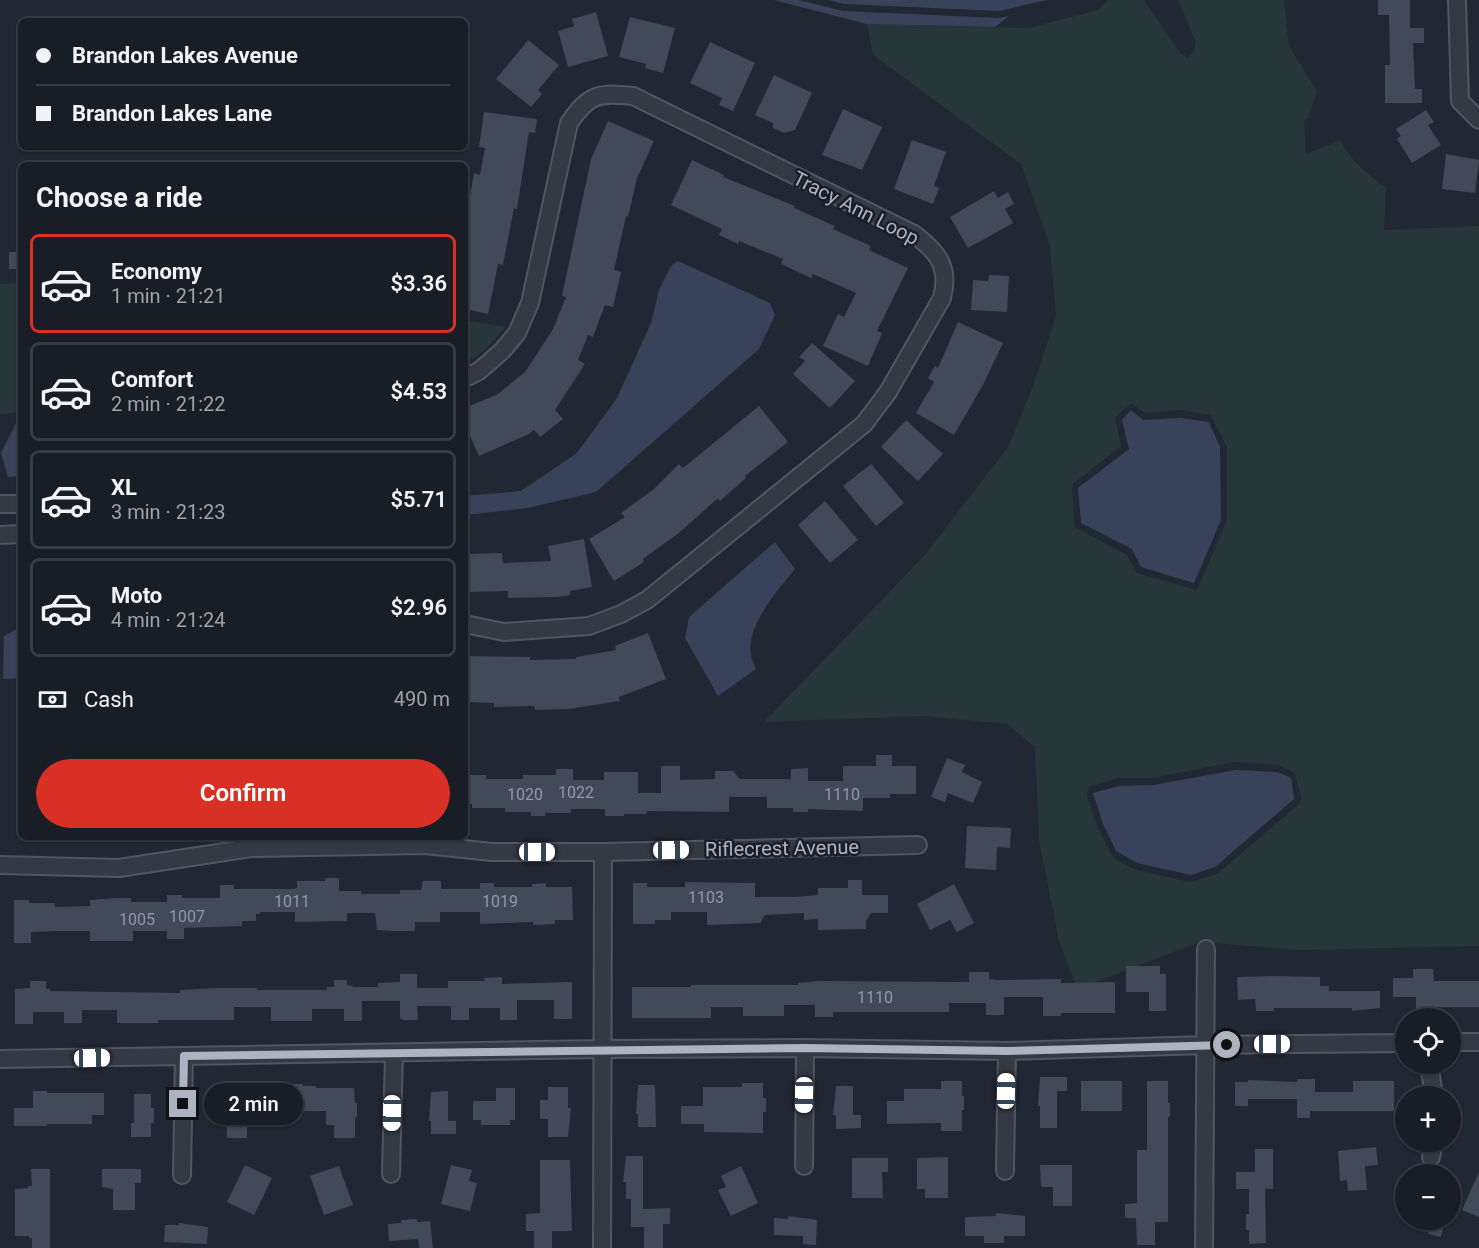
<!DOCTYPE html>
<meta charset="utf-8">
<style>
body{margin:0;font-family:Roboto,sans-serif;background:#22262e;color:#f1f3f6;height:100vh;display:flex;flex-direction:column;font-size:22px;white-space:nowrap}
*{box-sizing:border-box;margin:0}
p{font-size:20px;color:#9fa2a7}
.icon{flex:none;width:33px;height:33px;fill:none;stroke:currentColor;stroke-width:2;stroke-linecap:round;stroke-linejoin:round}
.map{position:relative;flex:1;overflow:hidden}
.details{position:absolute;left:18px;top:162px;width:450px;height:678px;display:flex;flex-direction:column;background:#191d26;border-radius:9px;box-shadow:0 2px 4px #0004,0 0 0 2px #373b43}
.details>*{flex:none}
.banner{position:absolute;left:18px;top:18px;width:450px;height:132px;border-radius:9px;box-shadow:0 2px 4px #0004,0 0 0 2px #373b43;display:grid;align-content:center;height:132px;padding:0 18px;background:#191d26}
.tools{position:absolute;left:1395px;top:1008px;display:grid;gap:12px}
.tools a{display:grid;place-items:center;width:66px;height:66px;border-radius:50%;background:#191d26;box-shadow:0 2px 4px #0004,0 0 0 2px #373b43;font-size:30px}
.end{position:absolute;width:27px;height:27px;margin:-14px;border:8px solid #aeb3c1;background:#111;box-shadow:0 0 0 3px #111}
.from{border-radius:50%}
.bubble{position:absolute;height:42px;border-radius:21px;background:#191d26;box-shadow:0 2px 4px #0004,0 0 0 2px #373b43;font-size:20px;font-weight:600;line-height:42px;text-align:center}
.car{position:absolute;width:18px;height:36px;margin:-18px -9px;border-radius:8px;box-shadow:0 0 4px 2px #0007;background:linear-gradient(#fff 24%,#345 0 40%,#fff 0 76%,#345 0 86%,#fff 0)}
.banner b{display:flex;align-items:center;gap:21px;height:57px;font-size:22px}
.banner b+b{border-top:2px solid #373b43}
.banner i{width:15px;height:15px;background:#f1f3f6}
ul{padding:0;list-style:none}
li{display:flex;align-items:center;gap:18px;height:99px;margin:0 12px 9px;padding:0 6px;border:3px solid #373b43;border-radius:9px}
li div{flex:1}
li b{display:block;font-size:22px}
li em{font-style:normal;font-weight:600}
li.active{border-color:#d93025}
li>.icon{width:54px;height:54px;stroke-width:1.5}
h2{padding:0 18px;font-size:27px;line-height:72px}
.pay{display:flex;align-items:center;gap:15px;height:66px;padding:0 18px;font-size:22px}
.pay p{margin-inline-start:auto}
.primary-button{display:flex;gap:12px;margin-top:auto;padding:12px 18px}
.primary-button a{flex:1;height:69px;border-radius:36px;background:#d93025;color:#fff;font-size:24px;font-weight:600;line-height:69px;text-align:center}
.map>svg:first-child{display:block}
.green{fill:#273638;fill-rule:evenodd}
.water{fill:#38435b}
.building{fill:#424957}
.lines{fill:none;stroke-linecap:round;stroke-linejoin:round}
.street-casing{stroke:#515662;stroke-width:20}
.street{stroke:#343944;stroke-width:16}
.route{stroke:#aeb3c1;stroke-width:8}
.labels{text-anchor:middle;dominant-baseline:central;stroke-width:5;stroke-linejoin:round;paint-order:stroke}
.number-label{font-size:16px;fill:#9398a6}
.street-label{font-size:20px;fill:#aeb3c1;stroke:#1a1e28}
</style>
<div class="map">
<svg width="1479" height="1248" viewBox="0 0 1479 1248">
<rect width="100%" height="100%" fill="#212733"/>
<path class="green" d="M1108,0h36l36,53 7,5 7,-6 2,-10 -18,-42h106l5,46 28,45 -9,27 -4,3 2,33 35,-14c3,14 32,40 45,47l-2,43 95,-4v720l-180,4 -99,-8 -123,47 -18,-48 -20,-101 -4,-93 -28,-23 -83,-8 -160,6 160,-166 84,-109 25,-61 23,-70 -6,-70 -29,-82 -148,-109 -6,-31 161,4 70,-18zM1131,403l14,10 35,-3 31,5 16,32v73l-30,70 -60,-17 -10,-18 -52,-28 -3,-38 1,-5 48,-38 -6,-28zM1235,762l43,3 17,8 6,24 -1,6 -83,71 -27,8 -54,-12 -23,-12 -16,-32 -10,-30 1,-7 4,-3 26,-8h34z
M21,283v125l-8,5 -13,1v-130z
M465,320l41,7 -23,25 -18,11z"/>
<path class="water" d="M774,0h24l45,11 156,7 10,-2 -14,11 -128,-3z
M828,0h219l-48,11 -155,-7z
M678,261l92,42 5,12 -16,34 -163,143 -68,16 -63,7v-19l56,-5 56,-38 40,-55 34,-75 8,-33 12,-24z
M1131,410l12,10 37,-2 29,4 11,25 1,73 -27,63 -53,-16 -9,-18 -51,-26 -3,-35 51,-39 -7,-29z
M21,414v62l-13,1 -7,-24z
M775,542l20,27c-20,25 -59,66 -39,100l-38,27 -33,-58 4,-21z
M21,627v51l-18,1 1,-43z
M1236,770l41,2 14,6 3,21 -79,68 -24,8 -54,-12 -21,-12 -13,-27 -10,-31 26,-7 34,-1z"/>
<path class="building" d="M1378,0h32v28h14v15h-11l2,46h7v14h-37v-38h5l-1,-50h-11z
M596,12l12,44 -40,11 -10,-36 16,-5 -2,-7z
M630,17l45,11 -12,45 -18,-5 1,-4 -27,-7z
M528,40l31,25 -21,25 4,4 -11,13 -35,-28z
M710,42l45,21 -22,48 -14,-6 3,-7 -32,-15z
M774,75l38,18 -17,37 -11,3 -11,-5v-5l-18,-8z
M843,109l39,18 -20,43 -40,-15z
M1426,110l8,12 -6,3 13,20 -29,18 -15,-24 4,-3 -5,-7z
M484,112l53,7 -2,14 -6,-1 -12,77 -3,-1 -11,57 -5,-1 -10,50 -23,-5v-96l2,1 7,-41 6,2 5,-27 -6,-1z
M608,121l46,20 -17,37 -9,39 -2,-1 -12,54 7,2 -8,35 -8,-2 -12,32 -5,-2 -10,25 7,4 -30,46 8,9 -23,18 -6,-7 -5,4 -50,22 -14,-31v-17l33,-14 27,-22 28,-43 13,-32 -4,-1 29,-137z
M912,140l34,12 -12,34 5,2 -6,16 -39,-15z
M1446,154l33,6 -4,33 -33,-4z
M692,160l32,15 -1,2 72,29 -1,2 41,18 -2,3 38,17 -2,4 39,18 -31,63 5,2 -14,33 -45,-20 15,-32 6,3 12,-24 -43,-19 -2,4 -30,-14 2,-5 -44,-18 -1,3 -19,-9 3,-6 -51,-24z
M994,191l4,7 10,-6 6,12 -9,5 8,14 -45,25 -18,-31z
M9,252h12v17h-12z
M989,275l20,1 -2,36 -36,-2 2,-30 15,1z
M958,322l45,21 -20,42 -29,50 -38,-22 18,-31 -6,-4 7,-12 3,2z
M812,343l43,38 -25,27 -37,-34 12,-13 -6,-4z
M759,406l29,36 -43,34 1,2 -26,23 -2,-3 -38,34 -37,27 1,3 -30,19 -25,-42 36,-22 -4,-4 33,-24 25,-25 4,4z
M906,420l37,34 -25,27 -37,-34z
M871,464l33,39 -28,23 -33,-40z
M825,501l33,39 -28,23 -32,-38z
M584,539l8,48 -22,4v4l-12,2 -50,1v-7l-40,1 -1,-38 35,-1 1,10 48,-2 -3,-15z
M648,633l18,46 -47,18 1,4 -52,8 -33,1 -1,-4 -40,1v-4l-29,-1v-46l65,1v3l46,-1v-2l40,-7 -1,-4z
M876,755h16v11h24v28h-26v4h-27v13l-55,-2v3h-15v-4h-26v-11h-38v15l-82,-1v3h-23v2h-19v-7h-34v4h-26v3h-14v-4h-26v-4h-33v-4h-7v-29h21v4h37v-4h33v-6h17v11h31v-8h34v21h23v-27h19v14l35,-1v-8h18l7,8h51v-10l17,-1v13h35v-15h33z
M947,758l18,7 -3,7 20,10 -9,21 -25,-10 -3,9 -14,-5z
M967,826l44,2 -1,20 -13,-1 -1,23 -31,-2z
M325,878h14v13h22v3h39v-4h21l2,-9h18v8h39v-6h14v4h38v-3l14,-1v4h26l1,33h-18v4l-22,1v-3l-53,2v-12h-40v10h-25v9h-22l-16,-1 -2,-17h-28v8l-52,1v-10h-35v2h-4v7h-14v5l-58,2v11h-17v-8h-34v10h-43v-10h-35l-24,1v11h-17v-43h15v3h26v4l35,-1v-6l26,-2h15v4h36v-7h15v3h38v-13h14v4h60l3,-1v-7h28z
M848,880h14v15h26v18h-17l-5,8v8l-48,1v-11l-14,1v-7l-39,2 -5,8 -53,2v-13h-36v8h-16v4h-22v-41h14v4h38v-5l70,1v14h39l24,-2v-7h30z
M954,884l20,39 -17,9 -7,-12 -20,10 -13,-26z
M1126,966h34v8h6v37h-17v-19h-23z
M1413,969h20l1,12h45v26h-45v3h-18v-13h-23v-19h20z
M969,972h20v7l8,1 64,-1v4l54,-1v31h-54v3h-18v-19h-39v18h-18v-12h-37v9h-116v5h-18v-12h-31v11h-41v-9h-32v11h-79v-31h59v-2h107v-2l20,-2 151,1z
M400,974h17v14h31v-7h37l-1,-3 18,-1v7l70,-2v37h-18v-19h-37v20h-17v-12h-31v12h-18v-14h-34l1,14h-15l-3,-2v-17h-38v20h-18v-12h-32v12h-41v-14h-37v13h-76v3h-41v-13h-35v13h-18v-11h-31v12h-18v-35l15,-1v-7h16v8h4v2l130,2v-3l36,-2h41v2h70v-3h7v-7h13v5l8,2h23v-4l22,-1z
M1272,976l48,1v9h9v5h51v17l-28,3v-3h-78v3h-18l-1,-12 -17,1 -1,-23z
M1040,1077h27v14h-10v37h-17v-22h-2z
M1297,1079h18v13h38v-11h41v30h-84v7h-13v-19h-49v7h-13v-24h13v-2l49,2z
M941,1081h21v15h2v14h-2v21h-21v-8l-54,1v-23h17v-12h37z
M1081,1081h41v30h-41z
M1147,1081h21v22h2v14h-2v105h-13v23h-18l-1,-27h-11v-14l12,-1v-53h10z
M742,1083h21v15h3v14h-3v21l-59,-1v-8h-23v-18h22v-19h39z
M291,1084h12v2h13v2h38l1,15h2v14h-2v21h-21v-13h-8v-14h-23v-8h-29v-17h17z
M638,1085h17l1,42h-18v-13h-2z
M836,1086h17v29h8v13l-25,1v-14h-3z
M548,1087h20v21h3l-3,29h-20v-18h-8v-19h8z
M226,1088h21v50h-20v-15h-3v-14h2z
M496,1088h19v32h-5v5h-29v-5h-8v-19h23z
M33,1091h14v2h57v22h-12v9h-45v2h-33v-18h19z
M448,1091v30h8v13h-25v-13h-2l2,-29z
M134,1094h17v14h3v15h-3v14h-20v-14h3z
M1376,1147l2,18 -13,1 2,24 -19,1 -1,-11 -7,1 -2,-30z
M1255,1149h18v40h-8l1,54 -17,1v-14h-3v-16h3v-25h-13v-17h19z
M626,1156h17v53l27,-1v16h-7v24h-19v-21h-13v-28h-5v-17h-3z
M948,1157v41h-23v-9h-8v-31z
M852,1158h36v14h-6l1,26h-31z
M540,1160h30l2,71h-20v17h-18v-17h-8v-17l14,-1z
M245,1165l27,13 -18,37 -27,-13z
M451,1165l21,5 -3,11 8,2 -7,28 -29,-7z
M1040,1165h32v41h-19v-19h-12z
M339,1166l14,39 -29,10 -14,-39z
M741,1166l17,37 -27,13 -13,-26 8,-3 -5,-11z
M31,1169h19v79h-18v-10h-3v-2h-14v-47l13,-1v-2h4z
M102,1169h39v14h-6v27h-22v-21l-11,-2z
M1479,1172v45l-17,-7z
M996,1213l29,3v20h-21v7h-20v-7h-19v-19l31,-1z
M788,1216l29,4 -1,25 -13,-1v-8l-29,-1v-17l14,1z
M417,1219v3l13,-1 3,27h-14l-1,-9 -29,2 -1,-17 13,-1v-3z
M1431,1220h14l-4,17 -13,-3z
M179,1223l29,4 -1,17 -43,-2 1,-17h14z"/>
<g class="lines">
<g class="street-casing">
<path id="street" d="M1457,0l3,101 19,19
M465,378l14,-7 23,-20 15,-18 13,-30 39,-180c20,-29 30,-31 64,-27l281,138c24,18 36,33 28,64l-54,94 -24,32 -217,176 -26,14 -32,12 -85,6 -39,-8
M0,504h21
M0,535l21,-1
M0,865l119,3 132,-20 174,-3 67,7h111l315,-7
M1450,1042h29
M0,1059l603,-10 202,-1 202,3 198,-6 201,-2
M1429,1064l5,32
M1431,1157l3,-15
M804,1166l1,-118
M1005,1171l2,-120
M391,1174l3,-121
M182,1175l2,-119
M602,1248l1,-396
M1204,1248l2,-299"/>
</g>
<use href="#street" class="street"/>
</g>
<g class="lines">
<path class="route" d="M183,1104l1,-48 621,-8 202,3 220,-6"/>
</g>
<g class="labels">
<g class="number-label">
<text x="576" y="792">1022</text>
<text x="525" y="794">1020</text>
<text x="842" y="794">1110</text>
<text x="706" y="897">1103</text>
<text x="292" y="901">1011</text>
<text x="500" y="901">1019</text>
<text x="187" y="916">1007</text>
<text x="137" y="919">1005</text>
<text x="875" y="997">1110</text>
</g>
<g class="street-label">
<text transform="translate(856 208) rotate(27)">Tracy Ann Loop</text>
<text transform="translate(782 848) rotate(-1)">Riflecrest Avenue</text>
</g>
</g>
</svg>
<div class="tools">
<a><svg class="icon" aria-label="locate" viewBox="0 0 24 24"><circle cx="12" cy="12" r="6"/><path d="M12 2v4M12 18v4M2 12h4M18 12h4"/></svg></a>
<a>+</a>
<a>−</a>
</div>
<i class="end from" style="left:1227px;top:1045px"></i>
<i class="end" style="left:183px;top:1104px"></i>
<div class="bubble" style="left:204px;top:1083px;width:99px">2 min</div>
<i class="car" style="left:671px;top:850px;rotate:89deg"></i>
<i class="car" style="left:537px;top:852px;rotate:90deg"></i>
<i class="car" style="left:1272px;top:1044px;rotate:90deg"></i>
<i class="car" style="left:92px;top:1058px;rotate:89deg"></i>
<i class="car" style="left:1006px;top:1091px;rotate:1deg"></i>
<i class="car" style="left:804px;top:1095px;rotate:181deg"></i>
<i class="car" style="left:392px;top:1113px;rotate:181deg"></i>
<div class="banner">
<b><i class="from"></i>Brandon Lakes Avenue</b>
<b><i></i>Brandon Lakes Lane</b>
</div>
<section class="details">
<h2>Choose a ride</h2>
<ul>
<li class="active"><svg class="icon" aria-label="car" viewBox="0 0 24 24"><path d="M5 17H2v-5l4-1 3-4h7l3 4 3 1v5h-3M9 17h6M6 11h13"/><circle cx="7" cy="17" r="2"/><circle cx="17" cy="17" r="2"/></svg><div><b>Economy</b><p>1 min · 21:21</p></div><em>$3.36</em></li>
<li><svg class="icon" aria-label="car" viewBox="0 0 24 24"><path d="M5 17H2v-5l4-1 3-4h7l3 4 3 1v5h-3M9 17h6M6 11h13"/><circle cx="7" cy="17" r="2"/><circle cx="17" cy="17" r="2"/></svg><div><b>Comfort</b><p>2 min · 21:22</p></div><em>$4.53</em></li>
<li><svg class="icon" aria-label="car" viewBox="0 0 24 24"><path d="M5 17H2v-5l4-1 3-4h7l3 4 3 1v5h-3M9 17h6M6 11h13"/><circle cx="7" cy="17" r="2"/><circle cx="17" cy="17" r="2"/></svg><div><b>XL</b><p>3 min · 21:23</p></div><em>$5.71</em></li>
<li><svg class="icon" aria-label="car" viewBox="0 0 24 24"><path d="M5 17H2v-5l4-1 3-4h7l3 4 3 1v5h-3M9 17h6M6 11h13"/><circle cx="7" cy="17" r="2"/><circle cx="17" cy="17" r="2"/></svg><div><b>Moto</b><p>4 min · 21:24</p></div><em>$2.96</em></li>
</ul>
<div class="pay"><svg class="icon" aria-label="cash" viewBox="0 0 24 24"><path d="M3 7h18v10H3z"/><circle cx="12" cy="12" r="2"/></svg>Cash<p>490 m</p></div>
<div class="primary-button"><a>Confirm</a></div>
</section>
</div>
